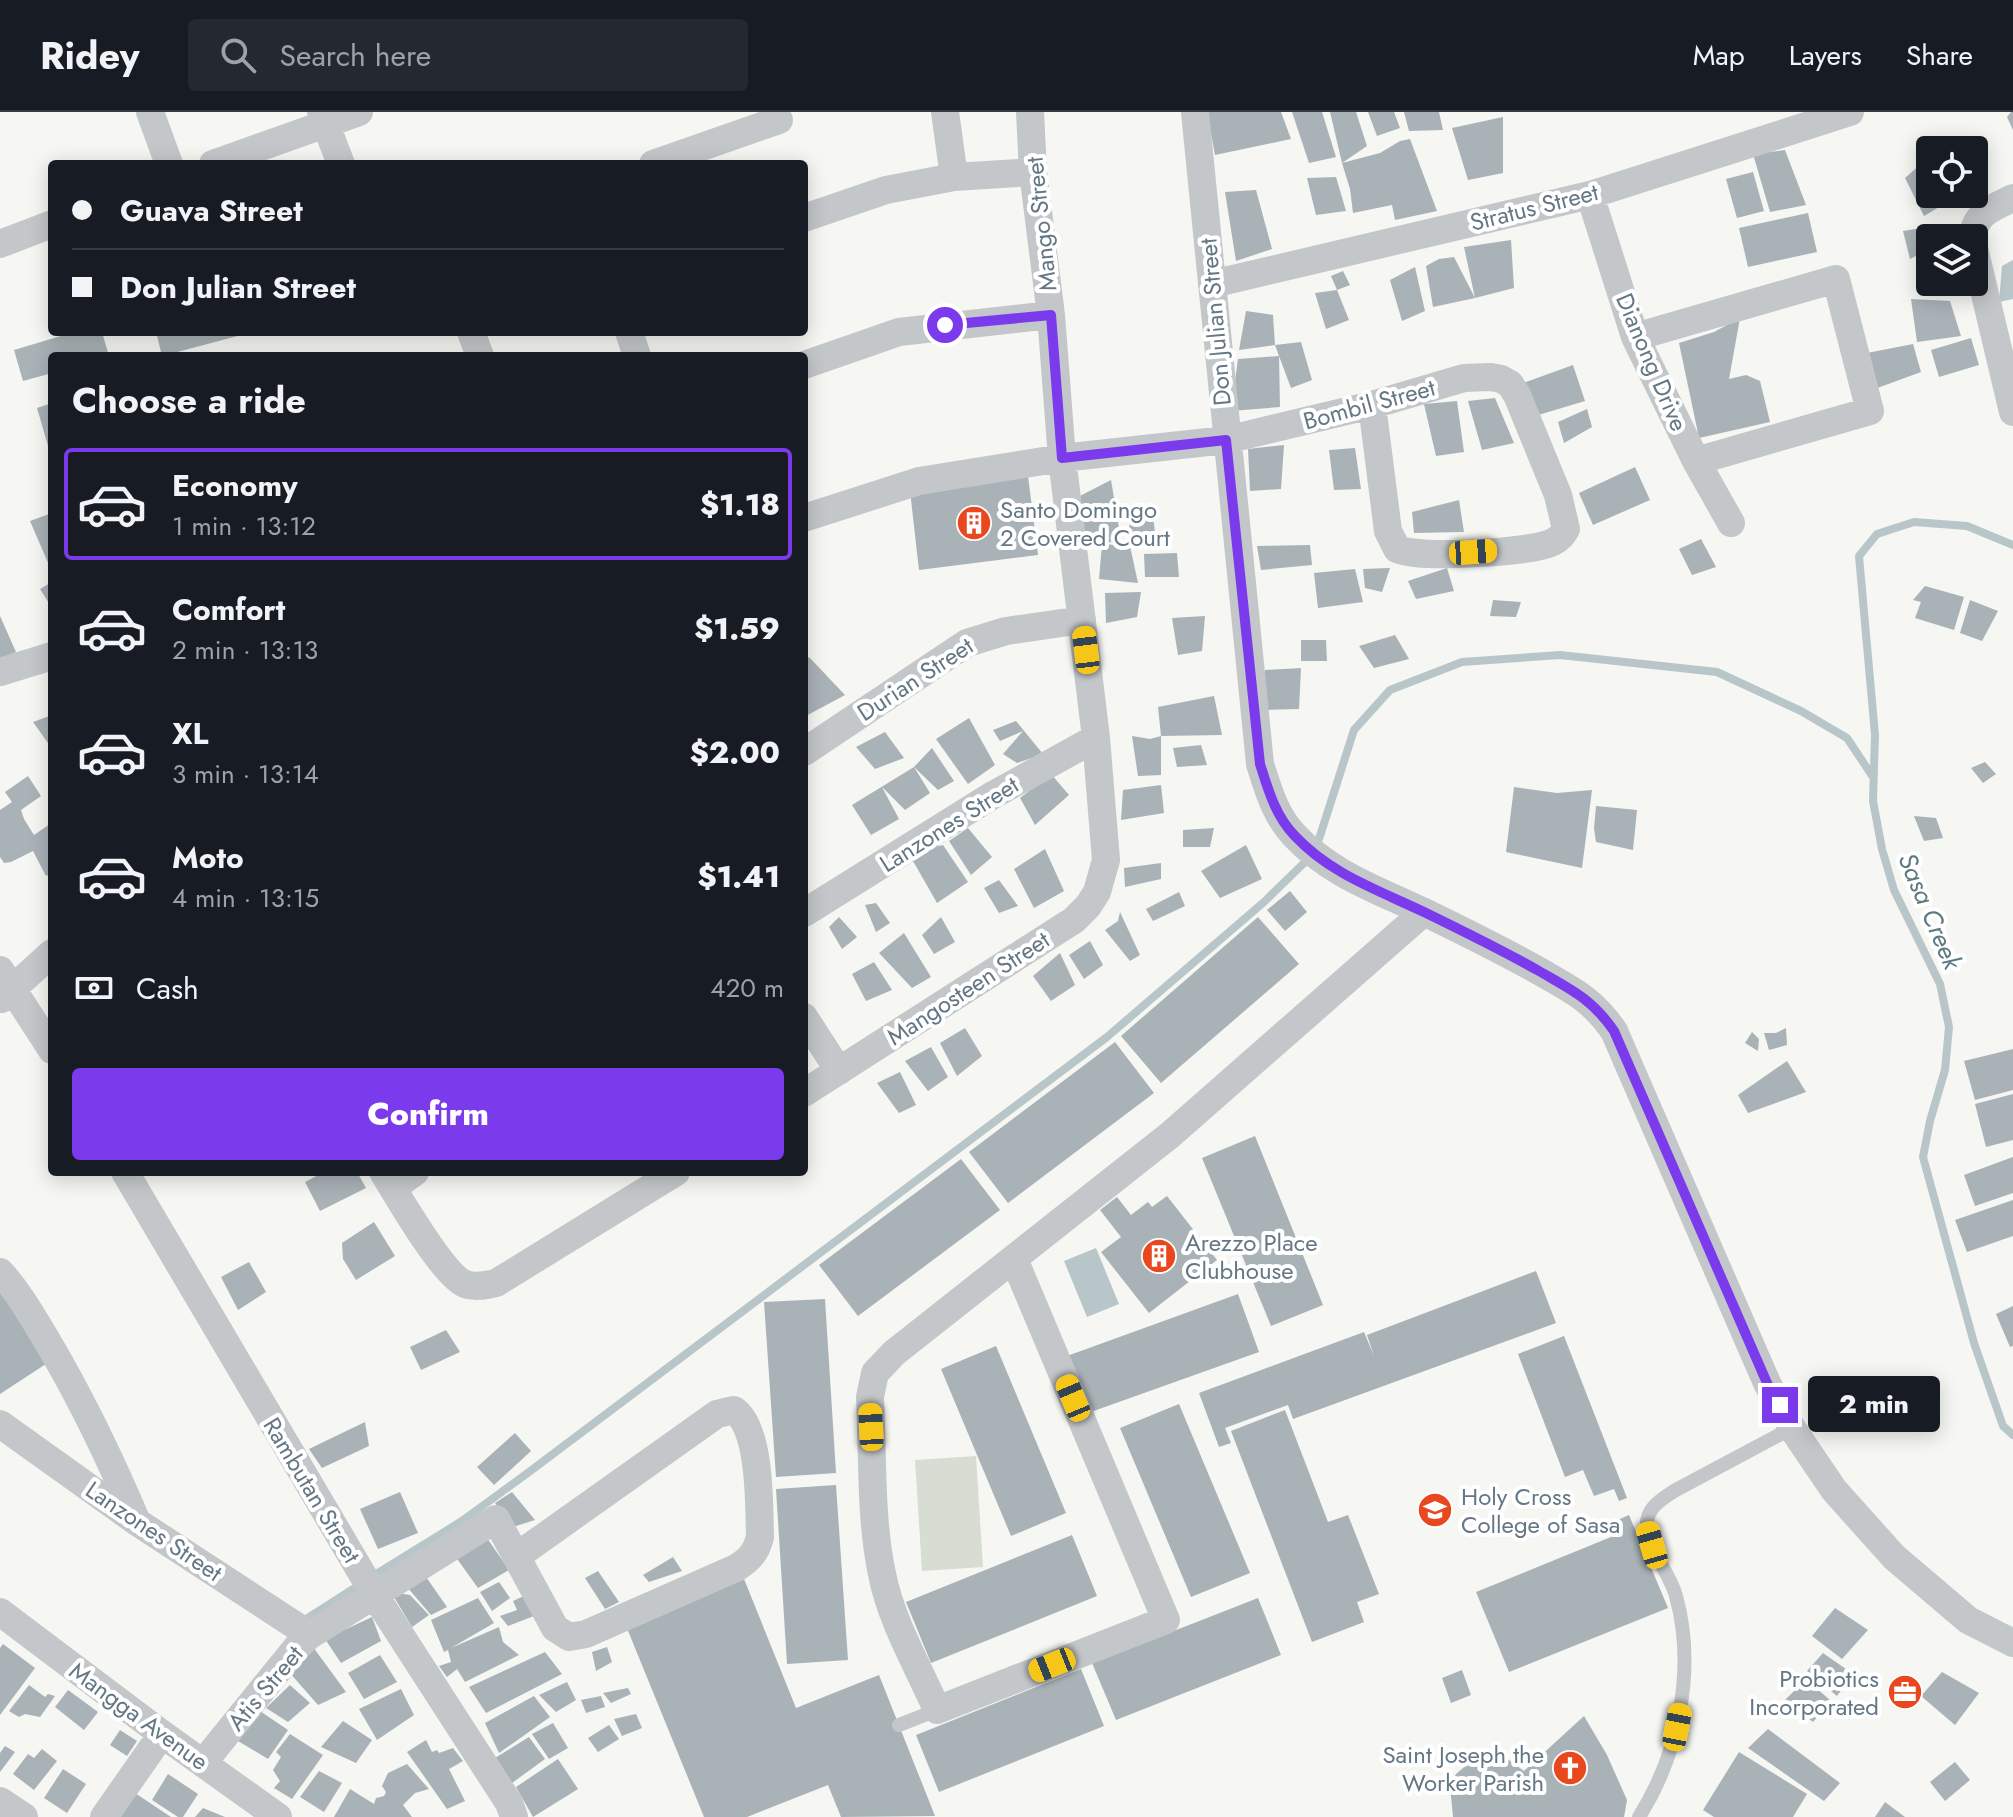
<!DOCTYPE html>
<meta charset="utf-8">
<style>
body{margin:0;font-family:Jost,sans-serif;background:#242831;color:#f1f3f6;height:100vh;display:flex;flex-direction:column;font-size:30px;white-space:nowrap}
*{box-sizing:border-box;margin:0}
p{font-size:26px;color:#9ea1a6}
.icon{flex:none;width:44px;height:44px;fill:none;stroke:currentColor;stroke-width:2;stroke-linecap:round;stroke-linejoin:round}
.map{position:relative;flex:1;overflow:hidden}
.details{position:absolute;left:48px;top:240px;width:760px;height:824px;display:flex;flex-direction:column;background:#171b24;border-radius:8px;box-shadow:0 4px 20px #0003}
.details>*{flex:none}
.hud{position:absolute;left:48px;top:48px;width:760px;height:176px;border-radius:8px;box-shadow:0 4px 20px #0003;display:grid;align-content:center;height:176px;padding:0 24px;background:#171b24}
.controls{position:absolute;left:1916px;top:24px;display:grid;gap:16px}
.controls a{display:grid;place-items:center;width:72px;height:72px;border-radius:8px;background:#171b24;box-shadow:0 4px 20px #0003;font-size:40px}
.end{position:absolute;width:36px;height:36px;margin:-18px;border:10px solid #7c3aed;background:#fff;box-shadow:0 0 0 4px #fff}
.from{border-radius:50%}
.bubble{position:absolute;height:56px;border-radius:8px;background:#171b24;box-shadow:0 4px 20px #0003;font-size:26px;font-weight:800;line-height:56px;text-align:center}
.car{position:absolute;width:24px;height:48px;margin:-24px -12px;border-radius:10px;box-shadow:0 0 6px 2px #0007;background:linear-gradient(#f5c518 24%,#345 0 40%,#f5c518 0 76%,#345 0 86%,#f5c518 0)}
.hud b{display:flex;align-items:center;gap:28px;height:76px;font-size:30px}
.hud b+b{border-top:2px solid #363941}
.hud i{width:20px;height:20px;background:#f1f3f6}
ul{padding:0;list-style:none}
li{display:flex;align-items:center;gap:24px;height:112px;margin:0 16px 12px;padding:0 8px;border:4px solid transparent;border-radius:8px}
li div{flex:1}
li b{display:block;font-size:30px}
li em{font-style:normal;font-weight:800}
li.on{border-color:#7c3aed}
li>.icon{width:72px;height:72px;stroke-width:1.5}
h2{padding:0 24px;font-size:36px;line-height:96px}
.pay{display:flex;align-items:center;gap:20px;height:88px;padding:0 24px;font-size:30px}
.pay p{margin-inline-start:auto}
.button{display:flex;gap:16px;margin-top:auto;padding:16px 24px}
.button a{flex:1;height:92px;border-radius:8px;background:#7c3aed;color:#fff;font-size:32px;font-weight:800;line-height:92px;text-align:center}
header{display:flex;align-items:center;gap:48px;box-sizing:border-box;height:112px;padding:0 40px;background:#171b24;border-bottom:2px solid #363941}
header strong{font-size:38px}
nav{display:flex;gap:44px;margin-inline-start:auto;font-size:28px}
.search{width:560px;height:72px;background:#242831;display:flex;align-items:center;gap:20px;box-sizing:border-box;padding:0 28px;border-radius:8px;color:#9ea1a6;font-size:30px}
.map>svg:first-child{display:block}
.green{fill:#d7ddd3}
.water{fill:#b8c6c9}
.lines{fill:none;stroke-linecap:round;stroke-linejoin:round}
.stream{stroke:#b8c6c9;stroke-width:8}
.building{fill:#a9b2b7}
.service{stroke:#c3c7ca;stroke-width:14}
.minor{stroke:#c3c7ca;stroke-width:28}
.route{stroke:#7c3aed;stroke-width:10}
.labels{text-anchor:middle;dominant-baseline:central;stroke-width:8;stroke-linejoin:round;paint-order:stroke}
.street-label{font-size:24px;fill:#647784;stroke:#fff}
.poi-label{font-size:24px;fill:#647784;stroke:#fff;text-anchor:start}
.water-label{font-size:26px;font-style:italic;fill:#5f7981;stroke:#fff}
</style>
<header>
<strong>Ridey</strong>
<div class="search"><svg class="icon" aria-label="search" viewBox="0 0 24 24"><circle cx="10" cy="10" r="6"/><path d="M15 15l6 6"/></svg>Search here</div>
<nav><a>Map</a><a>Layers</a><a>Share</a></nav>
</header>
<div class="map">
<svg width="2013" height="1705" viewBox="0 0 2013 1705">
<rect width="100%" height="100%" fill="#f6f6f2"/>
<path class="green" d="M976,1344l7,111 -61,4 -7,-111z"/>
<path class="water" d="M2013,148v39l-14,3 3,-36z
M1096,1136l23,56 -32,13 -23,-56z"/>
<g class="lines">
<path class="stream" d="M2013,433l-46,-19 -53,-4 -37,12 -18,22 16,179 -2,66 9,48 12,41 46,94 9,43 -4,43 -15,51 -7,36 51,186 29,83 10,9
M1319,727l35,-109 36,-40 72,-28 98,-7 157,17 84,39 46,27 26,39
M378,1461l84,-52 67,-49 578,-435 157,-135 40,-39
M306,1507l50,-32"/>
</g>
<path class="building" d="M1207,0h74l10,27 -76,16z
M1292,0h30l14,45 -27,6z
M1330,0h26l11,34 -25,17 38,-10 20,-12 10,-2 27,72 -42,9 -3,-15 -39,8 -3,-24 -8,-26z
M1368,0h26l6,16 -23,8z
M1404,0h35l4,18 -34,1z
M2011,0h2v18l-6,-13z
M1503,5v56l-35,7 -16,-52z
M1785,38l21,55 -36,7 -17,-58z
M1930,44v38h31l-37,22 -19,-38z
M1753,60l11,39 -27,7 -11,-39z
M1336,65l10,34 -30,4 -9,-37z
M1256,78l16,59 -36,12 -11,-69z
M1808,101l9,39 -69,15 -9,-39z
M1940,113l8,13h-18v11l-20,10 -7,-28z
M1511,128l3,48 -39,10 -11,-51z
M1454,145l21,41 -42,9 -7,-41 13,-7z
M1415,155l10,44 -23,10 -12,-41z
M1343,159l7,14 -13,5 -6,-14z
M1337,178l12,30 -23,9 -11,-36z
M1911,187l39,2 11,35 -44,6z
M1246,199l27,4 2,30 26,-3 11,38 -21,8 -12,-32 1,51 -49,4 7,-52 41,-3 -4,-11 -36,5z
M1740,206l-11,61 17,-4 14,6 10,41 -71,16 -20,-95 35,-11z
M74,220h28l7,24h-57v17l-29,8 -9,-31z
M156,220h92l1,1 -87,23z
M1971,226l8,27 -40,12 -8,-27z
M1913,232l8,28 -49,18 -5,-37z
M1573,253l12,36 -50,15 -12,-33z
M1495,286l19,45 -32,7 -14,-49z
M1457,289l7,51 -28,4 -12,-52z
M52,291v53h-1l-14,-48z
M1587,297l5,18 -28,16 -6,-21z
M1284,333l-3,44 -31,2 -2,-42z
M1355,336l6,41 -27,1 -5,-40z
M1635,355l15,33 -57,25 -14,-32z
M1028,364l10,79 -119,15 -9,-79z
M1111,368l10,60 -34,7 -9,-50z
M1459,388l5,32 -50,1 -2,-21z
M1152,394l4,36 -26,4 -1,-35z
M52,401v51l-3,1 -19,-44z
M1701,427l15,28 -24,8 -13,-26z
M1102,432l28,2 8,37 -39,-4z
M1310,433l2,20 -51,5 -4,-24z
M1177,441l2,24h-34l-1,-23z
M1390,456l-8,24 -17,-4 -2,-19z
M1447,456l7,23 -38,8 -8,-18z
M1355,457l8,33 -45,6 -4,-35z
M52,470v26l-12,-19z
M1925,474l39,11 -10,33 -39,-12 6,-16 -8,-2z
M1141,480l-4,25 -31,6 -1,-30z
M1493,488l28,2 -5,15 -26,-1z
M1970,488l28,11 -16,30 -22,-8z
M0,504l16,36 -16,7z
M1205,504l-3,35 -24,4 -6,-37z
M1395,523l14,24 -35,9 -15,-22z
M1301,528h25l1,21h-26z
M809,545l36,38 -41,22v-56z
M1301,556l-2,41 -35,1 1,-40z
M1214,584l8,39 -61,1 -3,-29z
M52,603v26l-4,2 -15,-21z
M969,606l26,47 -27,19 -32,-45z
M1016,609l27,33 -26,9 -14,-9 20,-23 -23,10 -7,-11z
M885,620l19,26 -29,11 -19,-22z
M1132,624l18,3 11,-3v39l-23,1z
M1201,633l6,20 -30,2 -4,-19z
M932,636l22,33 -16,9 -24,-23 16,26 -25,17 -23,-23 17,32 -28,16 -19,-30 62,-38z
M1985,650l11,12 -13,9 -12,-15z
M1051,662l18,21 -34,30 -15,-27z
M28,664l13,20 -20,14 3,9 10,16 16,-11 2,1v48l-6,3 -13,-25 -22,11 -7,1 -4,-6v-47l12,-8 -7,-10z
M1161,673l3,28 -43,7 2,-30z
M1514,675l43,6 35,-3 -10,78 -76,-16z
M1596,694l41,4 -4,40 -37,-8 -2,-14z
M1914,704l22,2 7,20 -19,3z
M968,716l24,29 -21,18 -22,-34z
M1214,716l-4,19h-27v-17z
M943,733l25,37 -31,21 -24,-42 13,-12z
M1246,733l16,34 -42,19 -19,-27z
M1045,737l19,42 -30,17 -20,-39z
M1161,751v16l-36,8 -1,-19z
M999,768l19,26 -19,7 -15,-25z
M1290,779l17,21 -22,19 -18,-21z
M1179,780l6,14 -32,15 -7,-12z
M876,791l14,20 -14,9 -11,-27z
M1120,800l20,43 -10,6 -25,-31 13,-9z
M839,805l18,20 -15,12 -13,-22z
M941,805l14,25 -21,12 -12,-19z
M1258,805l41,47 -138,119 -40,-47z
M904,821l27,44 -19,11 -33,-35z
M1090,829l13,24 -19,14 -15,-24z
M1060,841l15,32 -24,16 -18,-25z
M874,850l18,28 -26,11 -14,-27z
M965,916l17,28 -25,20 -17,-33z
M1786,916l1,17 -18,5 -5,-17h12z
M1752,920l7,7 -1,12 -13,-8z
M1115,930l39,51 -146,110 -39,-51z
M931,935l17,30 -20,14 -23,-30z
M2013,937v41l-38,10 -11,-39z
M1787,949l19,31 -58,21 -10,-18z
M900,960l16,33 -17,8 -22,-30z
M2013,982v46l-27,7 -11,-43z
M1255,1024l68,169 -52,21 -69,-168z
M2013,1045v36l-38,13 -11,-31z
M961,1047l39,51 -142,106 -39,-51z
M324,1060h33l9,16 -46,23 -15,-29z
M1167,1084l50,64 -68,53 -48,-61 20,-15 -21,-27 17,-13 14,18 17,-13 4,5z
M2013,1088v36l-46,16 -12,-32z
M374,1110l21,34 -39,24 -13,-21 -1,-16z
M249,1150l17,30 -28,18 -17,-33z
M1536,1159l20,52 -263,96 -5,-14 -63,23 6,15 -12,4 -20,-54 165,-61 10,24 -7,-21z
M0,1175l49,75 -49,32z
M1238,1182l21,58 -171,61 -21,-57z
M825,1187l11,174 -60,4 -12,-175z
M2013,1194v40l-3,1 -14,-33z
M446,1218l14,22 -39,18 -11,-23z
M1564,1224l63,162 -8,3 -5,-12 -20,7 -11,-26 -18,7 -47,-123z
M996,1234l70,167 -55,23 -70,-167z
M1179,1292l71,169 -59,24 -71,-169z
M1285,1298l43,112 20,-7 31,79 -22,8 7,20 -52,20 -81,-211z
M365,1310l4,24 -47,22 -13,-19z
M515,1321l16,18 -37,34 -17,-18z
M836,1373l12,175 -61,4 -11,-175z
M400,1380l18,41 -40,16 -18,-40z
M512,1380l23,28 -22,7 -18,-24z
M1629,1403l39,93 -159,64 -33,-80 135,-55 -5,-12z
M1072,1423l25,61 -166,67 -25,-61z
M487,1426l22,32 -31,18 -23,-32z
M673,1445l9,14 -33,11 -6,-7z
M598,1459l21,31 -14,7 -20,-31z
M424,1462l23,33 -16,8 -24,-28z
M742,1462l54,134 83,-33 56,141 -94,1 -13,-32 -81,32h-43l-80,-196z
M499,1470l11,16 -18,13 -12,-19z
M391,1480l19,3 19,20 -17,12z
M526,1483l8,21 -26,10 -8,-10 17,-6 -4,-9z
M478,1486l16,25 -43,25 48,-21 4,15 16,13 -54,27 -8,-13 -10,8 -8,-11 12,-4 -3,-12 -4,2 -13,-32z
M1258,1486l23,57 -165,65 -24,-57z
M1835,1496l33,22 -26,29 -30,-23z
M372,1505l9,24 -40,22 -16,-24z
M3,1532l32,24 -35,47v-67z
M313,1535l33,45 -28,13 -29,-33z
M607,1535l5,15 -16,9 -4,-19z
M545,1540l17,22 -76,39 -17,-26z
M1823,1541l30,21 -16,22 -30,-25z
M380,1543l17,27 -33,17 -16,-26z
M1081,1557l23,57 -165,66 -23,-57z
M1462,1558l9,25 -20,8 -9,-25z
M1942,1560l37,21 -24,32 -34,-29z
M1806,1567l25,22 -18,21 -28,-22z
M567,1570l9,18 -20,12 -17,-17z
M29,1573l16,12 3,-3 7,2 -15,21 -15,-3 -6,3 -10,-6z
M290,1573l20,18 -22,19 -22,-14z
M628,1576l3,6 -20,9 -8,-10z
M401,1577l13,26 -37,25 -18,-31z
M68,1578l30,22 -14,18 -29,-23z
M534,1584l16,21 -51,36 -14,-30z
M601,1584l4,11 -19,6 -5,-13z
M260,1599l28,19 -20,29 -30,-18z
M636,1602l6,14 -20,8 -8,-17z
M1584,1604l23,39 20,45 -3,17h-171l-3,-31 6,-12 12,-10 17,-5 24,1 15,11z
M343,1609l29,19 -16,23 -35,-16z
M553,1611l15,25 -19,11 -17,-25z
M609,1613l10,14 -21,13 -10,-14z
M1768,1617l72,54 -16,18 -76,-53z
M120,1618l17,11 -10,15 -17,-11z
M290,1622l33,21 -31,44 -18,-11 6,-7 -7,-11 8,-13 -5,-5z
M529,1625l16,22 -33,24 -17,-25z
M426,1628l6,12 5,-2 2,3 14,-5 10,13 -14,8 16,32 -18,8 -40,-57z
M5,1634l10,6 -15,20v-19z
M42,1637l15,12 -23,29 -21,-16 15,-20 6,4z
M1739,1640l68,42 -14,23h-79l-11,-7z
M558,1647l20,30 -45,28 -17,-30z
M1955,1650l15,18 -25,21 -15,-19z
M407,1652l22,25 -14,4 -12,12 9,12h-78l16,-28 24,15 2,-6 8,-2 2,-4 -4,-6 6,-13z
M63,1657l23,15 -19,29 -23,-15z
M319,1659l23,12 -18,29 -24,-15z
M168,1662l30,20 -15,23h-5l-26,-17z
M135,1681l36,24h-52z
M1885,1690l20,15h-30z
M203,1696l22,9h-30z"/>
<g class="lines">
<path class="service" d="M899,1613l38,-15
M1639,1705c40,-63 57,-149 37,-221 -6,-23 -26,-43 -29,-68 -2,-19 13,-28 27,-37l118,-63"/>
<path class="minor" d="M150,0l19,52
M321,0l20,52
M945,0l9,65
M1195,0l65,652c8,25 15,51 34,71 36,39 84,55 130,77 39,19 78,38 115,59 33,19 53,28 75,60l153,352 25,45 42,62 60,67 74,63 45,23
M213,52l146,-52
M653,52l126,-44
M1590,83l45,142 61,124 35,62
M804,106l82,-28 68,-13 79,-5
M1973,126c1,-25 20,-30 40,-40
M0,132l52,-20
M1974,136l39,164
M1212,172l378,-89 260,-83
M471,220l9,24
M629,220l8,24
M1635,225l201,-58 34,132 -174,50
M804,253l95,-33 152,-17
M804,406l115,-37 143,-23 164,-18 146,-35 92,-27 27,-1 10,2 9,5 7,11 41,100 8,34c-3,6 -7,10 -13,13 -21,11 -135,17 -156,7l-9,-18 -16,-126
M0,560l52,-16
M804,640l163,-109 39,-12 76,-11
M804,801l189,-118 103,-57
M0,858l52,80
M1,887l51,-46
M804,905l35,54
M804,981l270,-173 14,-14 9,-14 9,-32 -10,-122 -34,-280 -11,-143 -18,-143 -3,-60
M125,1060l249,422 135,209 5,14
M383,1060c14,23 60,103 82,112 11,4 21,1 31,-1l180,-111
M393,1076l22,-16
M1014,1147l152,361 -229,90c-19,-44 -46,-89 -55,-136 -12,-57 -9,-119 -12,-177l5,-24 19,-20 276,-218 254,-223
M0,1160c18,19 32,44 46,67 35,59 64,119 91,183
M0,1312l137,98 173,113
M0,1500l162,122 116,83
M203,1651l94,-116 13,-12 186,-116 59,109 14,9 17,-3 150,-66c13,-8 20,-15 24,-31 -1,-32 1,-108 -26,-127l-17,4 -200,142
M0,1689l24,16
M104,1705l58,-83"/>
</g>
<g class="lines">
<path class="route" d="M945,213l106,-10 11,143 164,-18 34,324c8,25 15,51 34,71 36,39 84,55 130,77 39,19 78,38 115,59 33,19 53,28 75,60l153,352 13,22"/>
</g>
<defs>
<g id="building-disc" transform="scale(1.8)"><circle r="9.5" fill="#e9481f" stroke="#fff"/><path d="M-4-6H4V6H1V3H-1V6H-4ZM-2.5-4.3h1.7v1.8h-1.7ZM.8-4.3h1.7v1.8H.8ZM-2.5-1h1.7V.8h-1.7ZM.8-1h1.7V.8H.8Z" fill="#fff"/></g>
<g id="university-disc" transform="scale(1.8)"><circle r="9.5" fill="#e9481f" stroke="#fff"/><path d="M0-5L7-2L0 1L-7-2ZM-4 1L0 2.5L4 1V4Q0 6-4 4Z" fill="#fff"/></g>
<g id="office-disc" transform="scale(1.8)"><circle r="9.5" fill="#e9481f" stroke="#fff"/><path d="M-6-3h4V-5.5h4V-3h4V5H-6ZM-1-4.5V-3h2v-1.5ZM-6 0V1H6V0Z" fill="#fff"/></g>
<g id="church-disc" transform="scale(1.8)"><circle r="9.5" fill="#e9481f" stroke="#fff"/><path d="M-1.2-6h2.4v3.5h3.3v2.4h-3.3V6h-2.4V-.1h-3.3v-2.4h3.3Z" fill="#fff"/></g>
</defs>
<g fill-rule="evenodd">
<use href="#building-disc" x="974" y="411"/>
<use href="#building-disc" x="1159" y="1144"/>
<use href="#university-disc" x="1435" y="1398"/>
<use href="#office-disc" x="1905" y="1580"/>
<use href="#church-disc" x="1570" y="1656"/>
</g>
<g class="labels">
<g class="street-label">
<text transform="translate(1534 95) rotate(-14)">Stratus Street</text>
<text transform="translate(1041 112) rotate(-96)">Mango Street</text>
<text transform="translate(1215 210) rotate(-95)">Don Julian Street</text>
<text transform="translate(1652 250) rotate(67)">Dianong Drive</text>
<text transform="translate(1369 292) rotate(-15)">Bombil Street</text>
<text transform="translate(915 567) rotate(-33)">Durian Street</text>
<text transform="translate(949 712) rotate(-32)">Lanzones Street</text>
<text transform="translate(968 876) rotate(-33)">Mangosteen Street</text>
<text transform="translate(312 1378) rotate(59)">Rambutan Street</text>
<text transform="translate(154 1419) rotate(34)">Lanzones Street</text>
<text transform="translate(265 1576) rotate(-50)">Atis Street</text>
<text transform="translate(139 1604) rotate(36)">Mangga Avenue</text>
</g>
<g class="poi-label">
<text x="1000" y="397">Santo Domingo<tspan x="1000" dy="28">2 Covered Court</tspan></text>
<text x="1185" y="1130">Arezzo Place<tspan x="1185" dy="28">Clubhouse</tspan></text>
<text x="1461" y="1384">Holy Cross<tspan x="1461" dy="28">College of Sasa</tspan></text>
<text x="1879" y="1566" text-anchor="end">Probiotics<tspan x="1879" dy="28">Incorporated</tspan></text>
<text x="1544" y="1642" text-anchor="end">Saint Joseph the<tspan x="1544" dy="28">Worker Parish</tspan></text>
</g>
<g class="water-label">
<text transform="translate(1930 799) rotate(67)">Sasa Creek</text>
</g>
</g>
</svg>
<div class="controls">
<a><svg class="icon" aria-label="locate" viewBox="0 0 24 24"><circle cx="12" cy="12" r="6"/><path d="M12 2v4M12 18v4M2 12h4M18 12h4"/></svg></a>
<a><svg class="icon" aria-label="layers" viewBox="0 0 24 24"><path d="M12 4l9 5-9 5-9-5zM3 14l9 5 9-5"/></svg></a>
</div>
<i class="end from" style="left:945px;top:213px"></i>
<i class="end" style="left:1780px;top:1293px"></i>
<div class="bubble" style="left:1808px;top:1264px;width:132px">2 min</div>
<i class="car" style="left:1473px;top:440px;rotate:86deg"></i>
<i class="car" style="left:1086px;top:538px;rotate:353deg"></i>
<i class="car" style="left:1073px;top:1286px;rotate:337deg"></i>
<i class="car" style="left:871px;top:1315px;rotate:357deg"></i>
<i class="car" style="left:1652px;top:1433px;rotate:344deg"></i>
<i class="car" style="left:1052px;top:1553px;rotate:248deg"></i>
<i class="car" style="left:1677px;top:1615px;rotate:11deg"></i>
<div class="hud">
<b><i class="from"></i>Guava Street</b>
<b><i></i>Don Julian Street</b>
</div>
<section class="details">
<h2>Choose a ride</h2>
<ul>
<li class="on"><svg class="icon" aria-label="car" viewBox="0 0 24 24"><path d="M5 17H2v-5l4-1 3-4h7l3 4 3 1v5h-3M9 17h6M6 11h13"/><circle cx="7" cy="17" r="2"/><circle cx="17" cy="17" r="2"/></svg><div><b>Economy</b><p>1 min · 13:12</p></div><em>$1.18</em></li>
<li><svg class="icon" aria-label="car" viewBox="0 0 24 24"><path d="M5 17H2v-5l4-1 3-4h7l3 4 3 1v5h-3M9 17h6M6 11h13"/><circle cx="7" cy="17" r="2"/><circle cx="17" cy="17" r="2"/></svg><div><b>Comfort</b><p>2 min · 13:13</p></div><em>$1.59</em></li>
<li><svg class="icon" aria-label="car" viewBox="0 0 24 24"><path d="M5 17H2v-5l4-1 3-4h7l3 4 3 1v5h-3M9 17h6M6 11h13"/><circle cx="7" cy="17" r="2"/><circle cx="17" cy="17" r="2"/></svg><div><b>XL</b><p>3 min · 13:14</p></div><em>$2.00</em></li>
<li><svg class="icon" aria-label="car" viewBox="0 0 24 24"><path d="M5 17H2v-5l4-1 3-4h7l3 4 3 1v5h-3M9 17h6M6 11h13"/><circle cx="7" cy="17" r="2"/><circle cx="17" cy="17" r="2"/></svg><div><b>Moto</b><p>4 min · 13:15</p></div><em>$1.41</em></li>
</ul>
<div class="pay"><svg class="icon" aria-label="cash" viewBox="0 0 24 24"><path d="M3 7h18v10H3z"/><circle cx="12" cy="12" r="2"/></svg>Cash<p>420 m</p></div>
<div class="button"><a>Confirm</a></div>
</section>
</div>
